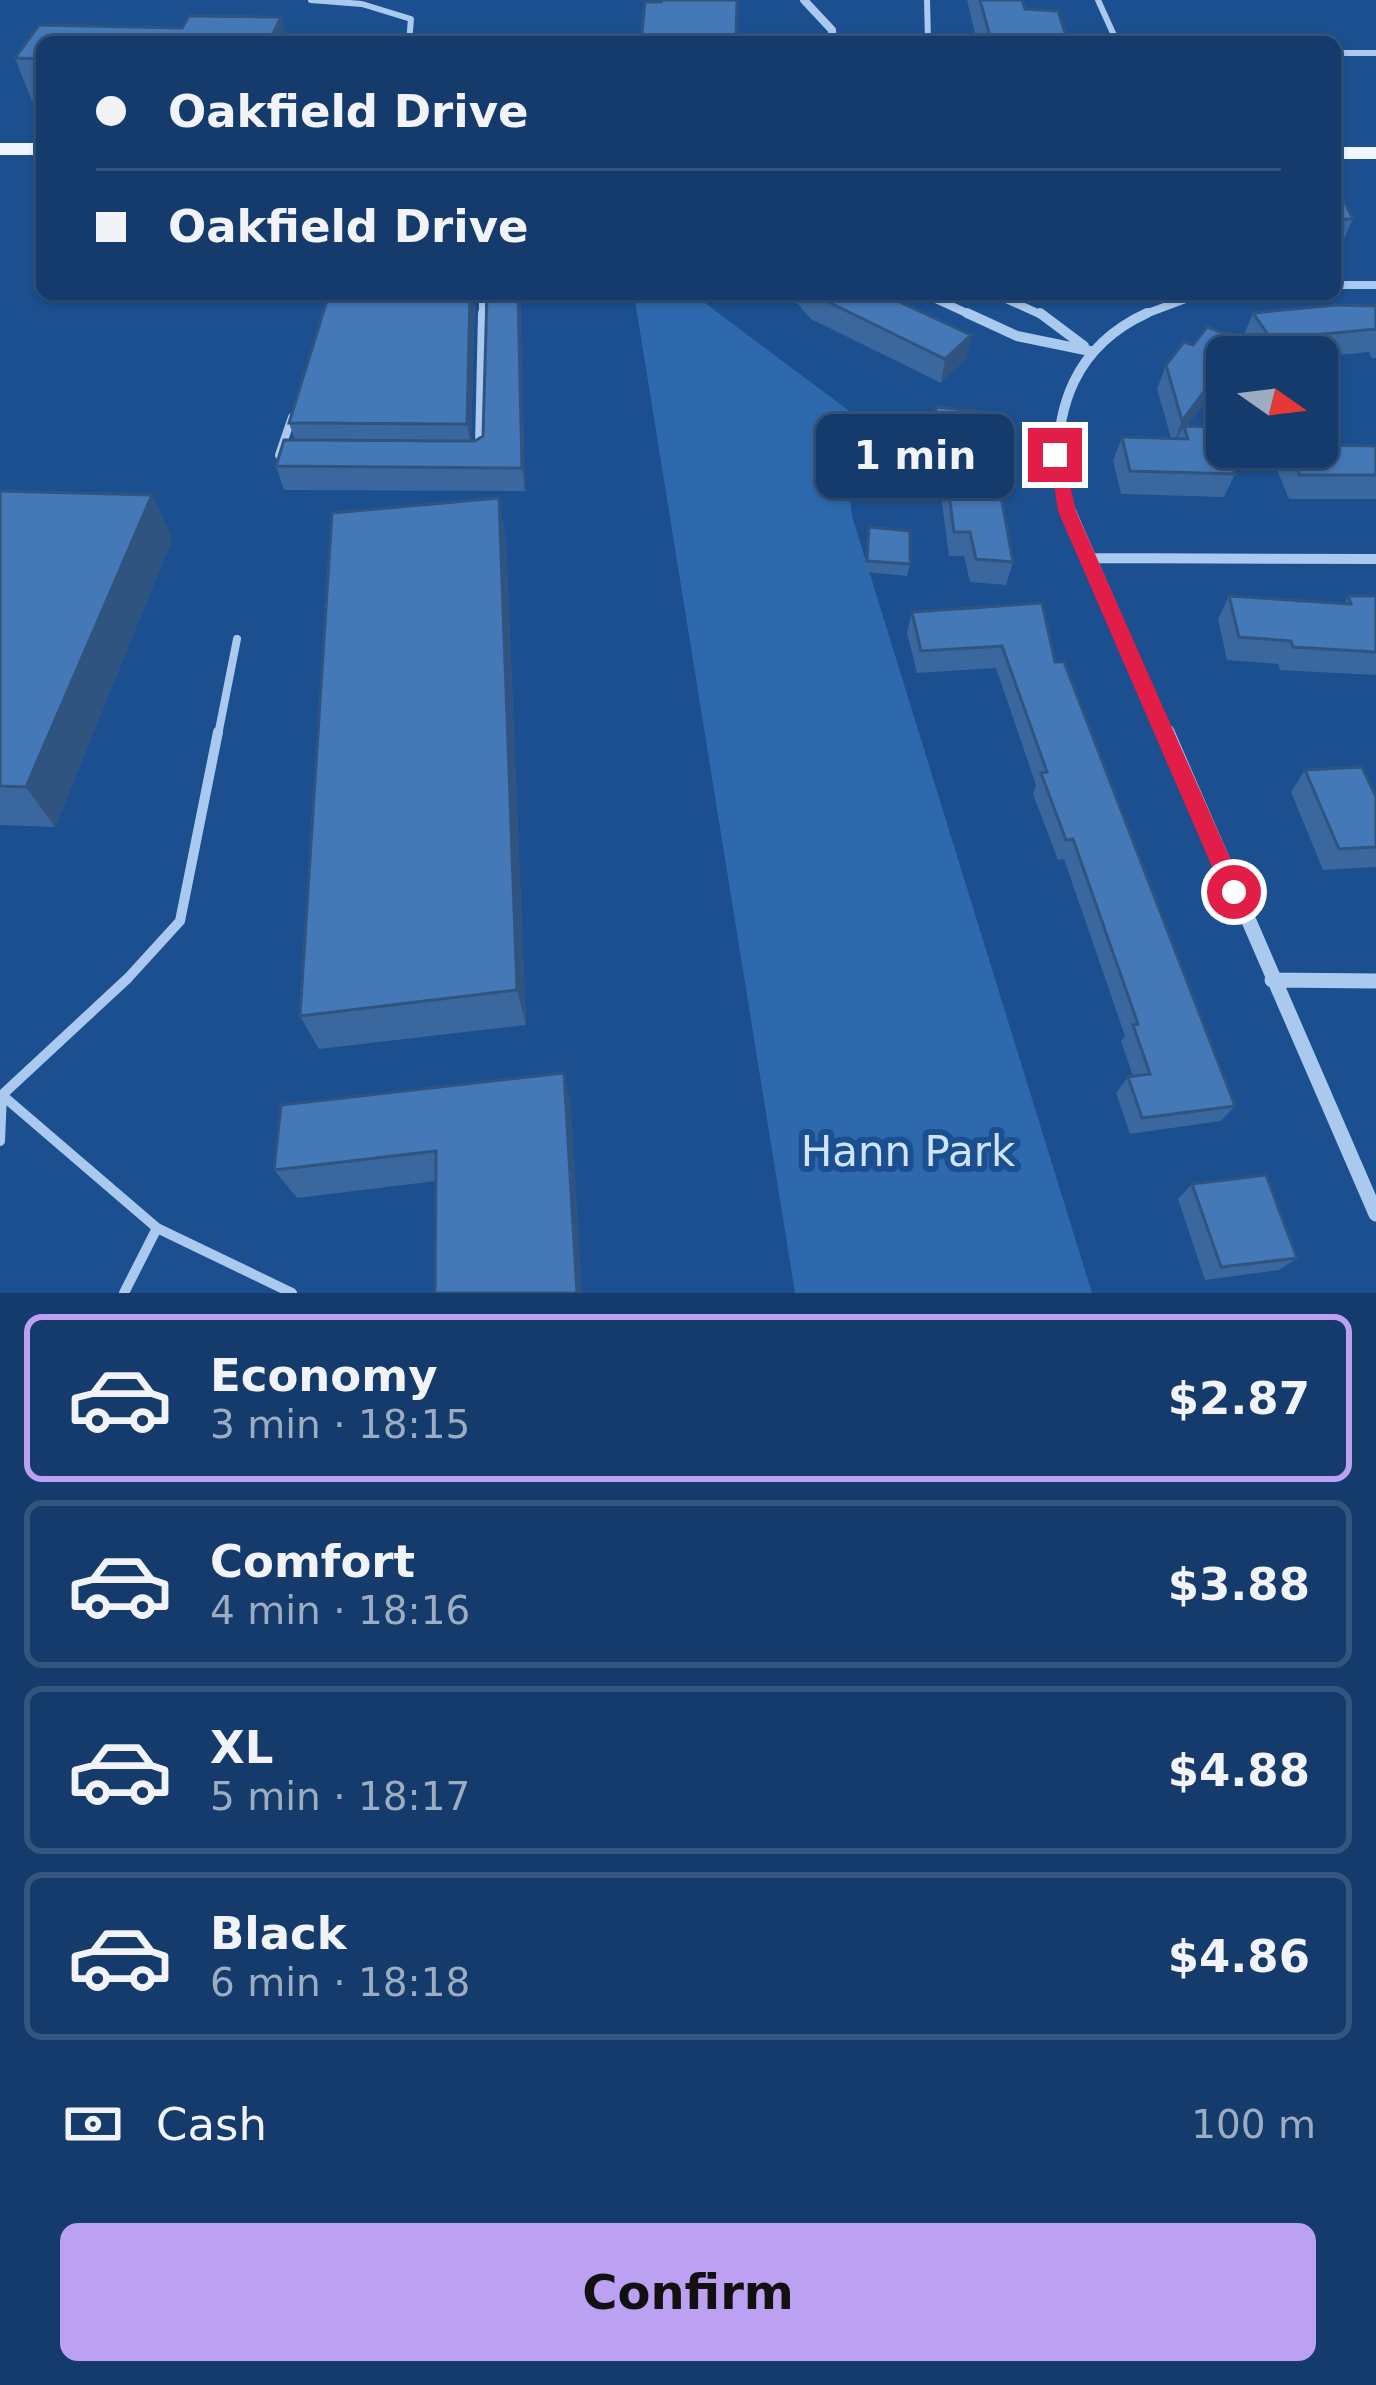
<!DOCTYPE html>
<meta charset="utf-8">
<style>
body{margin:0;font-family:"DejaVu Sans",sans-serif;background:#214673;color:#f1f3f6;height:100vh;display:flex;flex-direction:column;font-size:45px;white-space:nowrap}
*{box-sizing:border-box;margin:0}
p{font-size:39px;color:#9dadc1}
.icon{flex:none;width:66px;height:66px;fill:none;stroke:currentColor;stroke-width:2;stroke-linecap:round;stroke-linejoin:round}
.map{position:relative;height:1293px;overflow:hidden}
.details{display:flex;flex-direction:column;background:#143b6b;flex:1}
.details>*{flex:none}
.hud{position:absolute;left:36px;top:36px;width:1305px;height:264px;border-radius:18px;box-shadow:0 3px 9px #0004,0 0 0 3px #33557e;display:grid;align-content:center;height:264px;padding:0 60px;background:#143b6b}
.needle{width:78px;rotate:104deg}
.controls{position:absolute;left:1206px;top:336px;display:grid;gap:24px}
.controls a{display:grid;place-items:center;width:132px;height:132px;border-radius:18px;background:#143b6b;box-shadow:0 3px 9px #0004,0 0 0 3px #33557e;font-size:60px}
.end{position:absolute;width:54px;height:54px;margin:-27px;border:15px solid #e11d48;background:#fff;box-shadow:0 0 0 6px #fff}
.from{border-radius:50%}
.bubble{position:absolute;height:84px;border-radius:18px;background:#143b6b;box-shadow:0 3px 9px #0004,0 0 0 3px #33557e;font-size:39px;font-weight:600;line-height:84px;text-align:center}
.hud b{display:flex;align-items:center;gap:42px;height:114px;font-size:45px}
.hud b+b{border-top:3px solid #33557e}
.hud i{width:30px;height:30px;background:#f1f3f6}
ul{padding:21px 0 0;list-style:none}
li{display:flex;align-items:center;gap:36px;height:168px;margin:0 24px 18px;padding:0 36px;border:6px solid #33557e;border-radius:18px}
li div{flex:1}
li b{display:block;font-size:45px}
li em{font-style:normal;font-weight:600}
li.on{border-color:#bca0f2}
li>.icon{width:108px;height:108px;stroke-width:1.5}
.pay{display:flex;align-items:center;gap:30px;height:132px;padding:0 60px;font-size:45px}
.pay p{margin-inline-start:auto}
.action{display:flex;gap:24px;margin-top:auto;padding:24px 60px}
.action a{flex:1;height:138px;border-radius:18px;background:#bca0f2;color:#111;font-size:48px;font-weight:600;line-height:138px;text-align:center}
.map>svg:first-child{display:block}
.green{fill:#2e69ad}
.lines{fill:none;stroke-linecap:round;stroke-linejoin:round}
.lane-far2{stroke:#a9c9ee;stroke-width:6}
.lane-far1{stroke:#a9c9ee;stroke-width:8}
.lane{stroke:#a9c9ee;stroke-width:10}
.street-far2{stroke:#a9c9ee;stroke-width:8}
.street-far1{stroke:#a9c9ee;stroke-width:10}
.street{stroke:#a9c9ee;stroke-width:15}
.primary{fill:#f0f6ff;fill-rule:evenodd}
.wall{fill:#3a679d}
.shaded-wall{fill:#305480}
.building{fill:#4478b7;stroke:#305480;stroke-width:3}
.route{fill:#e11d48}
.labels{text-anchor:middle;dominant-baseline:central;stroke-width:12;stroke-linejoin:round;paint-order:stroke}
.near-park-label{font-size:42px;fill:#cfe3fa;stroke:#1b4f8f}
</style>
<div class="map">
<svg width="1376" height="1293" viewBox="0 0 1376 1293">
<rect width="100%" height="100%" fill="#1b4f8f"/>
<path class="green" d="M634,294h59l163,122 -10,48 6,52 240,777h-297z"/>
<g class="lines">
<path class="lane-far2" d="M311,0l51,4 49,15 -2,23
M927,0l1,42
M1098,0l19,42
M1335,53h41
M482,316v-22"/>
<path class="lane-far1" d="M479,445l3,-132
M288,455h-9l13,-38
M218,735l19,-96"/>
<path class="lane" d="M2,1095l155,133 135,65
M0,1141l2,-46 126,-117 52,-57 38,-189
M124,1293l33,-65"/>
<path class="street-far2" d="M804,0l28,30 1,12
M1335,285h41
M925,294l48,22
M995,294l49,22
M1140,316l59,-22"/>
<path class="street-far1" d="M967,313l50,23 73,15
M1040,313l44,33
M1147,313c-72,33 -93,94 -89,168l110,254
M1089,558l287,1"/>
<path class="street" d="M1167,732l209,482
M1272,980l104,1"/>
<path class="primary" d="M0,143h42v12h-42z
M1335,147h41v12h-41z"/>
</g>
<path class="wall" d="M967,0h55l3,9 43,33h-91z
M189,16l92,1 6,25h-245v59h-10l-17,-43 24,-33 143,3z
M1335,185l18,34 -10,22h-8z
M475,294l-4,147h4l8,-5 4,-142h33l5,197 -241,-1 -8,-24 19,-26 -6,-17z
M789,294h93l89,41 -5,24 -25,24 -130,-64z
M1376,306v52h-4l-3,-6 -52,5h-60l-14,-20 10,-24z
M1243,340l-7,17h-9v15l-40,54 48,48 -11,23 -103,-3 -8,-33 9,-24 49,1 -14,-49 9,-24 27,-20z
M936,407l49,78 28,77 -7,23 -36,-3 -6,-26h-15l-10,-75 -10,-1 2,-49z
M1376,446v53h-87l-13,-32 10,-20z
M0,491l152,4 20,44 -117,288 -55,-2z
M499,498l7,44 20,483 -207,24 -19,-33z
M869,527l41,37 -3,12 -42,-4z
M1229,596l115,8 4,-8h28v79l-96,-5 -2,-6 -51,-4 -9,-41z
M912,612l143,50 180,444 -14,15 -91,13 -14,-41 12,-16 5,-1 -12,-35 4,-5 -61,-177 -6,1 -25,-66 3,-9 -40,-117 -79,5 -10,-40z
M1305,770l71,27v70l-53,3 -32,-78z
M571,1104l-135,77 -139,17 -23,-28z
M1192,1184l105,74 -18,12 -74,10 -27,-81z"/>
<path class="shaded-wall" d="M281,17l6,25h-18z
M470,294h5l-4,154 -4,-24z
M518,294h2l5,197 -3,-23z
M971,335l-5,24 -25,24 4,-24z
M1227,361v11l-42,57 -1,-3 -11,19 9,-24z
M152,495l20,44 -117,288 -29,-40z
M499,498l7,44 20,483 -9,-35z
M564,1073l7,31 11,189h-5z"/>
<path class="building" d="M661,0h76l-1,42h-95l4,-40h16z
M980,0h42l3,9 33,2 10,31h-89l-1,-6h12z
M189,16l92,1 -12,25h-227v17l-27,-1 24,-33 143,3z
M1335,185h1l17,34h-18z
M329,294h141l-3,130 -178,-1z
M487,294h31l4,174 -246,-2 8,-26 191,1 8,-5z
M812,294h70l89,41 -26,24z
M1335,305l41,1v23l-105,10 -18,-26z
M1207,327l36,13 -13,17h-3v4l-45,60 -16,-56 18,-23 9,3z
M936,407l50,5 -1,73h14l14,77 -37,-3 -6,-27h-16l-10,-75 -10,-1z
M1184,426l36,1 15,47 -105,-3 -8,-34 66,2z
M1317,445l59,1v29h-76l-11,-28h28z
M0,491l152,4 -126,292 -26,-1z
M499,498l18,492 -217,26 32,-503z
M869,527l41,4v33l-43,-3z
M1229,596l122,8 -3,-8h28v56l-83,-5 -2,-6 -52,-4z
M1042,603l13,59h9l171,444 -93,12 -14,-41 22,-3 -17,-49 5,-1 -65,-185 -7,1 -25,-67 6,-1 -45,-126 -81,5 -9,-39z
M1362,767l14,30v50l-37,2 -34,-79z
M564,1073l13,220h-142l1,-142 -162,19 7,-65z
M1266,1175l31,83 -76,9 -29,-83z"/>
<path class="route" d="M1049,451l14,4 13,56 169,381 -3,8 -8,3 -11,-11 -165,-381z"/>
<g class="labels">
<g class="near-park-label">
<text x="908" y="1151">Hann Park</text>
</g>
</g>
</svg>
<div class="controls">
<a><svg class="needle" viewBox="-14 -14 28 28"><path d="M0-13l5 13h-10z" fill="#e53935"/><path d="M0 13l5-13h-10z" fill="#9dadc1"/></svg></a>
</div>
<i class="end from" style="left:1234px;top:892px"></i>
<i class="end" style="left:1055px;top:455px"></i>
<div class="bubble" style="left:816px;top:414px;width:198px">1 min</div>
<div class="hud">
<b><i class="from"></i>Oakfield Drive</b>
<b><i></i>Oakfield Drive</b>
</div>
</div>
<section class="details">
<ul>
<li class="on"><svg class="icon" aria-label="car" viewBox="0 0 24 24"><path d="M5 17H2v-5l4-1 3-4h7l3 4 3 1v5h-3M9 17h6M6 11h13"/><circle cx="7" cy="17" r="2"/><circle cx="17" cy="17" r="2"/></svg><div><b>Economy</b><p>3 min · 18:15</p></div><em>$2.87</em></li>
<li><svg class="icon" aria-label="car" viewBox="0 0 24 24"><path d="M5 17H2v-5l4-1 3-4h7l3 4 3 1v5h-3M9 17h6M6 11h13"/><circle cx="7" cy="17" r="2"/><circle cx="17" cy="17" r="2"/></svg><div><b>Comfort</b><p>4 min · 18:16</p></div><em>$3.88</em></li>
<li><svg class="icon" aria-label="car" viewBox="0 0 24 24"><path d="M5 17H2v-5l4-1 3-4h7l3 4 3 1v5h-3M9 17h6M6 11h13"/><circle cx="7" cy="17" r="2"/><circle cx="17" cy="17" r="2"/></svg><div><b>XL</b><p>5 min · 18:17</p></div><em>$4.88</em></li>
<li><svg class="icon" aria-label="car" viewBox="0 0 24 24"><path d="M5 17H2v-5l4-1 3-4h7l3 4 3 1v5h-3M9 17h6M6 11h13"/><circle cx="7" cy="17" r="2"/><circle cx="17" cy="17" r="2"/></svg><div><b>Black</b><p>6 min · 18:18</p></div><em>$4.86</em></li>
</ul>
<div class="pay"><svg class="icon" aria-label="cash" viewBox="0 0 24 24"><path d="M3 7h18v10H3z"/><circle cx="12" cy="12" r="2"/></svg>Cash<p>100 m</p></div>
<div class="action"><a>Confirm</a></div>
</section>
